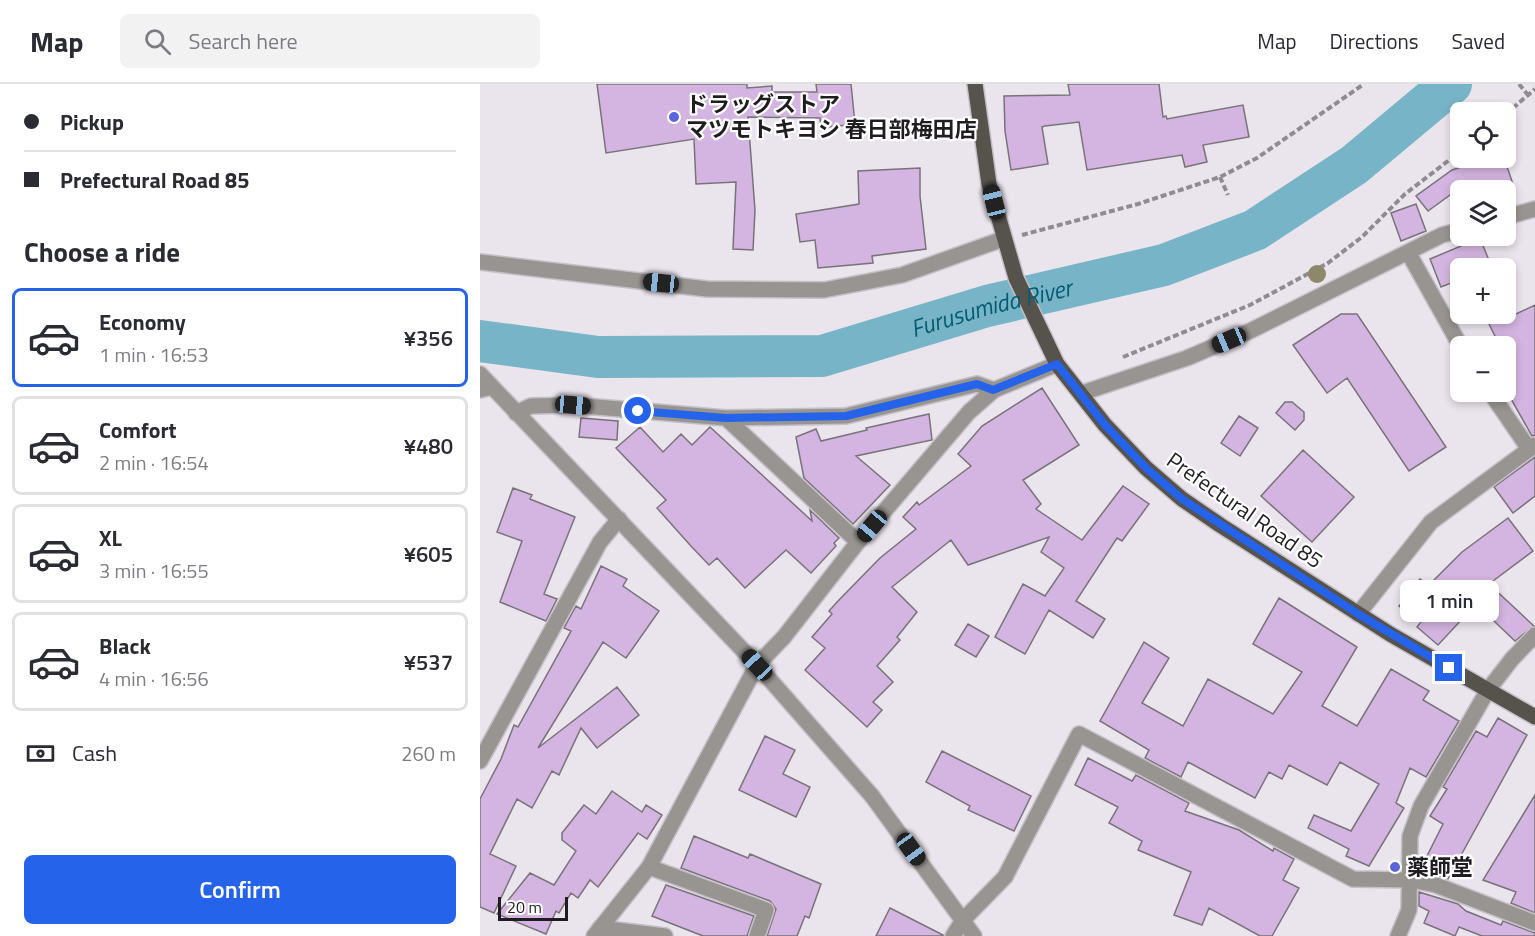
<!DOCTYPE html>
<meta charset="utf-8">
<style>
body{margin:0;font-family:"Titillium Web","Noto Sans JP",sans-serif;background:#f2f2f3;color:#2b2b33;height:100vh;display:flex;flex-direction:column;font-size:22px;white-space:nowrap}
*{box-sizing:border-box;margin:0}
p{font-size:20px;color:#7c7c81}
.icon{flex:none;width:33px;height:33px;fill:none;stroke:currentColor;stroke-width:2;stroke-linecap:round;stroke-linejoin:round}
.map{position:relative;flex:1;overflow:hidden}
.side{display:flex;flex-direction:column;background:#fff;width:480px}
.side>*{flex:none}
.hud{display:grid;align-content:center;height:132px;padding:0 24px;background:#fff}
.tools{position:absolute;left:970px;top:18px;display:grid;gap:12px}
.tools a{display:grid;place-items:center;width:66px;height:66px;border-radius:9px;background:#fff;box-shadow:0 3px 9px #0003;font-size:30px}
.scale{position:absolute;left:18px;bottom:15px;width:70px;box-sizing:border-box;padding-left:6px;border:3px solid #1f1d20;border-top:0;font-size:16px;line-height:21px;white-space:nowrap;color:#1f1d20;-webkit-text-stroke:4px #fff;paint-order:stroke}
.end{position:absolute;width:27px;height:27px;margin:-14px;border:8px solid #2563eb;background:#fff;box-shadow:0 0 0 3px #fff}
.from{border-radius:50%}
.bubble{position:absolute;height:42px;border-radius:9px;background:#fff;box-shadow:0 3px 9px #0003;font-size:20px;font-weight:600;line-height:42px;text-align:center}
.car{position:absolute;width:18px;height:36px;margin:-18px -9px;border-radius:8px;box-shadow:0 0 4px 2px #0007;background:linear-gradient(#222 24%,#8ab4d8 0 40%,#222 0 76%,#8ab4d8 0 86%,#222 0)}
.hud b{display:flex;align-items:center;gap:21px;height:57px;font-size:22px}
.hud b+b{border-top:2px solid #e1e1e2}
.hud i{width:15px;height:15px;background:#2b2b33}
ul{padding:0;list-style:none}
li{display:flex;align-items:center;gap:18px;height:99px;margin:0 12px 9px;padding:0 12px;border:3px solid #e1e1e2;border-radius:9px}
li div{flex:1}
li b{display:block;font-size:22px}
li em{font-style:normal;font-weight:600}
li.active{border-color:#2563eb}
li>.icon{width:54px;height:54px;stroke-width:1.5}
h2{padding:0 24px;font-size:27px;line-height:72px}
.pay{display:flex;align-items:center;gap:15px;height:66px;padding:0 24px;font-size:22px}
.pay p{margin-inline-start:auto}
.cta{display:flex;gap:12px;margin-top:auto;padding:12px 24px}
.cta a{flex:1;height:69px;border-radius:9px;background:#2563eb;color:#fff;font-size:24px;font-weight:600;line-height:69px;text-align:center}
header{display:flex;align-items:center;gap:36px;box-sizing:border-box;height:84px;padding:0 30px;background:#fff;border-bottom:2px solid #e1e1e2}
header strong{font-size:28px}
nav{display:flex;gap:33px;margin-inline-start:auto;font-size:21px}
.search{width:420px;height:54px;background:#f2f2f3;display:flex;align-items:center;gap:15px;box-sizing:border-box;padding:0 21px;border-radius:9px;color:#7c7c81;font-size:22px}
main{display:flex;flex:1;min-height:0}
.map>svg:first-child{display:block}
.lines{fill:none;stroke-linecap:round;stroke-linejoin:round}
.river{stroke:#77b4c8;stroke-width:42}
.building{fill:#d4b4e0;stroke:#78737a;stroke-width:1.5}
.minor-casing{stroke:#c5c0c7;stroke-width:18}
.tertiary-casing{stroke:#c5c0c7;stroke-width:18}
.primary-casing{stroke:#c5c0c7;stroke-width:18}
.path{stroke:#8f8b91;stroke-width:4;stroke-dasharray:6 3;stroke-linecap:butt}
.minor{stroke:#979491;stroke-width:15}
.tertiary{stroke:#979491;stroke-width:15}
.primary{stroke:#56524c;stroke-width:15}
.tree{fill:#8b896a}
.route{stroke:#2563eb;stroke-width:8}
.poi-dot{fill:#5c64dc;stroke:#fff;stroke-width:2}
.labels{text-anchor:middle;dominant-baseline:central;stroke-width:4.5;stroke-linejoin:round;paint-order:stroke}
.poi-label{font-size:22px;font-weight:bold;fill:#1f1d20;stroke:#fff;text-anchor:start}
.street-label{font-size:22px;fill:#1f1d20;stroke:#fff}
.water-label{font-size:24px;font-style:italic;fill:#045c71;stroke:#fff}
</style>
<header>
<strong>Map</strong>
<div class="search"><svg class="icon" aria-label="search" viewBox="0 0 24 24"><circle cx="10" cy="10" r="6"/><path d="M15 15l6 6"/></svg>Search here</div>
<nav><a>Map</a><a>Directions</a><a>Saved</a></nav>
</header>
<main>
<section class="side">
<div class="hud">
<b><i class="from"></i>Pickup</b>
<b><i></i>Prefectural Road 85</b>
</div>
<h2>Choose a ride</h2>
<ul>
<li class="active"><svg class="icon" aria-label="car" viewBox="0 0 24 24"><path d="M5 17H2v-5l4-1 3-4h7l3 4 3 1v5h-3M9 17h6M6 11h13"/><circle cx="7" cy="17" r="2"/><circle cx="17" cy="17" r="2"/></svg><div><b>Economy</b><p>1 min · 16:53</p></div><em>¥356</em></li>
<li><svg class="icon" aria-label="car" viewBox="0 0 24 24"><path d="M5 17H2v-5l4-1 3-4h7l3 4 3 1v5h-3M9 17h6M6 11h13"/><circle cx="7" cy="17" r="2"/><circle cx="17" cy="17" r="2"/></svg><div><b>Comfort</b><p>2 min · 16:54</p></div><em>¥480</em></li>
<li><svg class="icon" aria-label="car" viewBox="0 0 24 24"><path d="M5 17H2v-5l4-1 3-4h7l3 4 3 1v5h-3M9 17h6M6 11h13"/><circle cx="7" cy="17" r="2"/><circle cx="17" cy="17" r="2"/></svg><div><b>XL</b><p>3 min · 16:55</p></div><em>¥605</em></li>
<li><svg class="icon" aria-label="car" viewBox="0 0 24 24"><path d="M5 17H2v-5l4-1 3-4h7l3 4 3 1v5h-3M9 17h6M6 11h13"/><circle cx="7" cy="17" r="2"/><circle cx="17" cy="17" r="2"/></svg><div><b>Black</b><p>4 min · 16:56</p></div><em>¥537</em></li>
</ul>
<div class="pay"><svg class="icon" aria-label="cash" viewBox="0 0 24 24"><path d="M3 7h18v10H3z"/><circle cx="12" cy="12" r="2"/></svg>Cash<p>260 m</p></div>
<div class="cta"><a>Confirm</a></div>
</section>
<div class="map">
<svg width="1055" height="852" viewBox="0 0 1055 852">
<rect width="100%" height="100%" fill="#eae4ec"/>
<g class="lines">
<path class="river" id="s1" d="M0,257l118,16 224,-1 165,-50 177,-41 91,-35 99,-65 97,-81"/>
</g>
<path class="building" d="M117,0h150v4l25,-2v6h45l-1,-8h35l4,40 -34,4 -1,-10 -72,-1 7,93 -2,40 -20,-1 3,-67 -40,2 -2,-45 -88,14z
M588,0h91l4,33 3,-1 1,3 76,-14 6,32 -46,8 4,17 -22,5 -3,-12 -95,15 -8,-48 -34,4 -3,1 6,37 -37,6 -6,-39 -1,-35 66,-1z
M1008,74h16l11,32h-58l-29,21 -12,-15 36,-26z
M440,84v28l6,53 -54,7 1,7 -55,5 -3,-28 -15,2 -4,-28 63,-10 -1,-33z
M936,120l10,27 -25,10 -10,-28z
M1000,154l12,30h-31v11l-20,8 -11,-28z
M1055,221v130l-3,1 -26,-46v-13l8,-4 -8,-15v-12h-6l-16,-32h32z
M861,230h16l89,133 -37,24 -62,-93 -20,15 -34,-48z
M562,304l37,57 -56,35 18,24 -5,5 46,31 41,-54 26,18 -27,37 -5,-3 -41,63 29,18 -12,19 -44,-28 -24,44 -30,-17 28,-53 22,12 19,-28 -23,-16 8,-15 -81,28 -17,-25 -59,47 25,25 -20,25 3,3 -23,26 16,16 -20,20 9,8 -15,17 -62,-57 20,-22 -13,-11 20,-23 -3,-3 9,-10 42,-43 36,-29 -13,-12 14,-15 2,3 52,-39 -13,-12 24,-28z
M805,318h7l12,10v8l-9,10 -19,-17z
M449,330l3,26 -76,16 34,29 -37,39 -49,-46 -8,-41 20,-8 5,12 46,-11 -1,-2z
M759,332l19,12 -18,28 -19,-13z
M101,334l37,3 -1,19 -38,-3z
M160,343l23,25 18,-18 11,11 18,-18 102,94 -2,-11 29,28 -5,5 2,3 -25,27 -25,-23 -41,38 -28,-30 -8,7 -19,-20 -33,-37 9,-8 -50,-52z
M823,366l51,47 -42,45 -51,-46z
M1055,373v39l-22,17 -19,-26z
M33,404l19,7 -2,4 45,18 -31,77 13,5 -11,22 -46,-19 22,-61 -25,-9z
M1028,434l25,33 -44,33 45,42 -19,15 -39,-37 -38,41 -21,-18 4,-5 -22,-16 21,-27 9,6 33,-33z
M121,482l26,13 -4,7 36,25 -33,47 -23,-16 -65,106 79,-61 22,28 -42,33 -16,-20 -22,47 -7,-4 -20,37 -15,-9 -27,55 26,12 -22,47 -14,-6v-108l21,-40 13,-34 4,2 53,-96 -7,-3 12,-22 5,3z
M799,514l78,49 -35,59 35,20 34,-57 38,22 -6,9 36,21 -33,56 -16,-9 -14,35 8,5 -35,58 -23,-10 3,-7 -41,-21 6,-13 37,16 28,-47 -39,-22 -13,23 -38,-20 -7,14 -13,-7 -14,26 -67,-36 -7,15 -36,-19 4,-8 -49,-29 44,-79 25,16 -27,45 41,23 25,-47 65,35 29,-42 -49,-28z
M488,540l21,12 -13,21 -21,-12z
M1018,634l29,17 -79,144 -29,-7 24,-48 -13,-8 17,-27 -4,-2 33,-56 11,6z
M285,652l30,14 -12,24 27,13 -14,30 -57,-27z
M462,667l89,45 -17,35 -46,-21 2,-4 -44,-24z
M608,674l44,23 4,-6 53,28 -4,8 54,19 34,21 1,-3 20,11 -11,21 16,8 -27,48h-12l-51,-28 -7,17 -28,-10 17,-43 -53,-22 4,-9 -33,-18 9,-16 -43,-22z
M132,707l30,21 4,-7 16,10 -15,24 -9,-6 -40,54 -8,-7 -12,18 -7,-5 -12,20 -3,-2 -10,23 -49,-20 33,-41 24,12 22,-34 -14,-11v-7l22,-28 12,9z
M1055,711v118l-24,-10 5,-11 -33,-12z
M214,752l54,22 2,-4 71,30 -12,34 -4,-2 -8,20h-30l9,-27 -6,-8 -89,-33z
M186,801l88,31 -7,20h-44l-51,-20z
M939,808l39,12 8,7 35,14 2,-4 32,12v3h-53l-23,-9 -4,9 -31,-13 5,-12 -10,-5z
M410,824l53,27v1h-67z"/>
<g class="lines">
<g class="minor-casing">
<path id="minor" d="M1026,133l29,-8
M928,168l53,95
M0,178l227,27 117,1 78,-15 101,-36
M0,306l12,-3
M1010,308l39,57
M602,309l105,-35 63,-27 192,-96 19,-5
M36,329l15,-7 42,-1 153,13 120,-2 131,-32 17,6
M246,334l132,124
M878,530l73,-92 104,-77
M0,677l120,-219 19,-23
M169,783l117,43 -9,26
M120,844l65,8
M473,852l10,-16 42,-43 74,-143 274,145 58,1 25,5 99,38
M918,852l11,-26 1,-74 11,-30 67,-116 24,-31 23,-24"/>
</g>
<g class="tertiary-casing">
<path id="tertiary" d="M0,290l277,291 115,131 102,140
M114,852l55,-69 108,-202 27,-28 74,-95 111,-130 25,-22 63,-26"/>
</g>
<g class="primary-casing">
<path id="primary" d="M495,0l14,100 27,94 41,86 48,61 41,43 36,31 38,26 170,109 145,83"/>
</g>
<path class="path" d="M1039,0l9,11
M1026,30l29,-25
M740,93l8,18
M542,151l116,-31 82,-27 37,-19 107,-74
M643,273l127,-52 78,-42 34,-26 43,-43 56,-43"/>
<use href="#minor" class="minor"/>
<use href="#tertiary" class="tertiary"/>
<use href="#primary" class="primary"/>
</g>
<circle class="tree" cx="837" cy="190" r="9"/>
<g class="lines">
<path class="route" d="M158,327l88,7 120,-2 131,-32 16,6 64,-26 48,61 41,43 36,31 176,115 91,54"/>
</g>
<g class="poi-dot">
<circle cx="194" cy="33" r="6"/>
<circle cx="915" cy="783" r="6"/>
</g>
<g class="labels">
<g class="poi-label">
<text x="206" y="20">ドラッグストア<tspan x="206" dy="25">マツモトキヨシ 春日部梅田店</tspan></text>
<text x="927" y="783">薬師堂</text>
</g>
<g class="street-label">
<text transform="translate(765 426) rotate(35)">Prefectural Road 85</text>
</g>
<g class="water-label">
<text stroke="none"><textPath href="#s1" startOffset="519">Furusumida River</textPath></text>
</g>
</g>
</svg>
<div class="tools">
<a><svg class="icon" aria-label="locate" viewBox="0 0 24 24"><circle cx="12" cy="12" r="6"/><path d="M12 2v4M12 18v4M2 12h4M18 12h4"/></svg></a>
<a><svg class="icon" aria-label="layers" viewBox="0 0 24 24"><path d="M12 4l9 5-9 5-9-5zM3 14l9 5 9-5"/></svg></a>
<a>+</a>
<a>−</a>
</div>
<div class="scale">20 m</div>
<i class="end from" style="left:158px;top:327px"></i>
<i class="end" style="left:969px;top:584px"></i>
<div class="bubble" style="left:920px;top:496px;width:99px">1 min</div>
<i class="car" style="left:514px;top:118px;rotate:346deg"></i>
<i class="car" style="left:181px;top:199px;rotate:276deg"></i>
<i class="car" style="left:749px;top:256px;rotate:247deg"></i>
<i class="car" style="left:93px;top:321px;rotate:95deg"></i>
<i class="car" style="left:392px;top:442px;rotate:220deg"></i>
<i class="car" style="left:277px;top:581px;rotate:317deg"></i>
<i class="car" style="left:431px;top:765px;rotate:144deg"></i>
</div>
</main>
